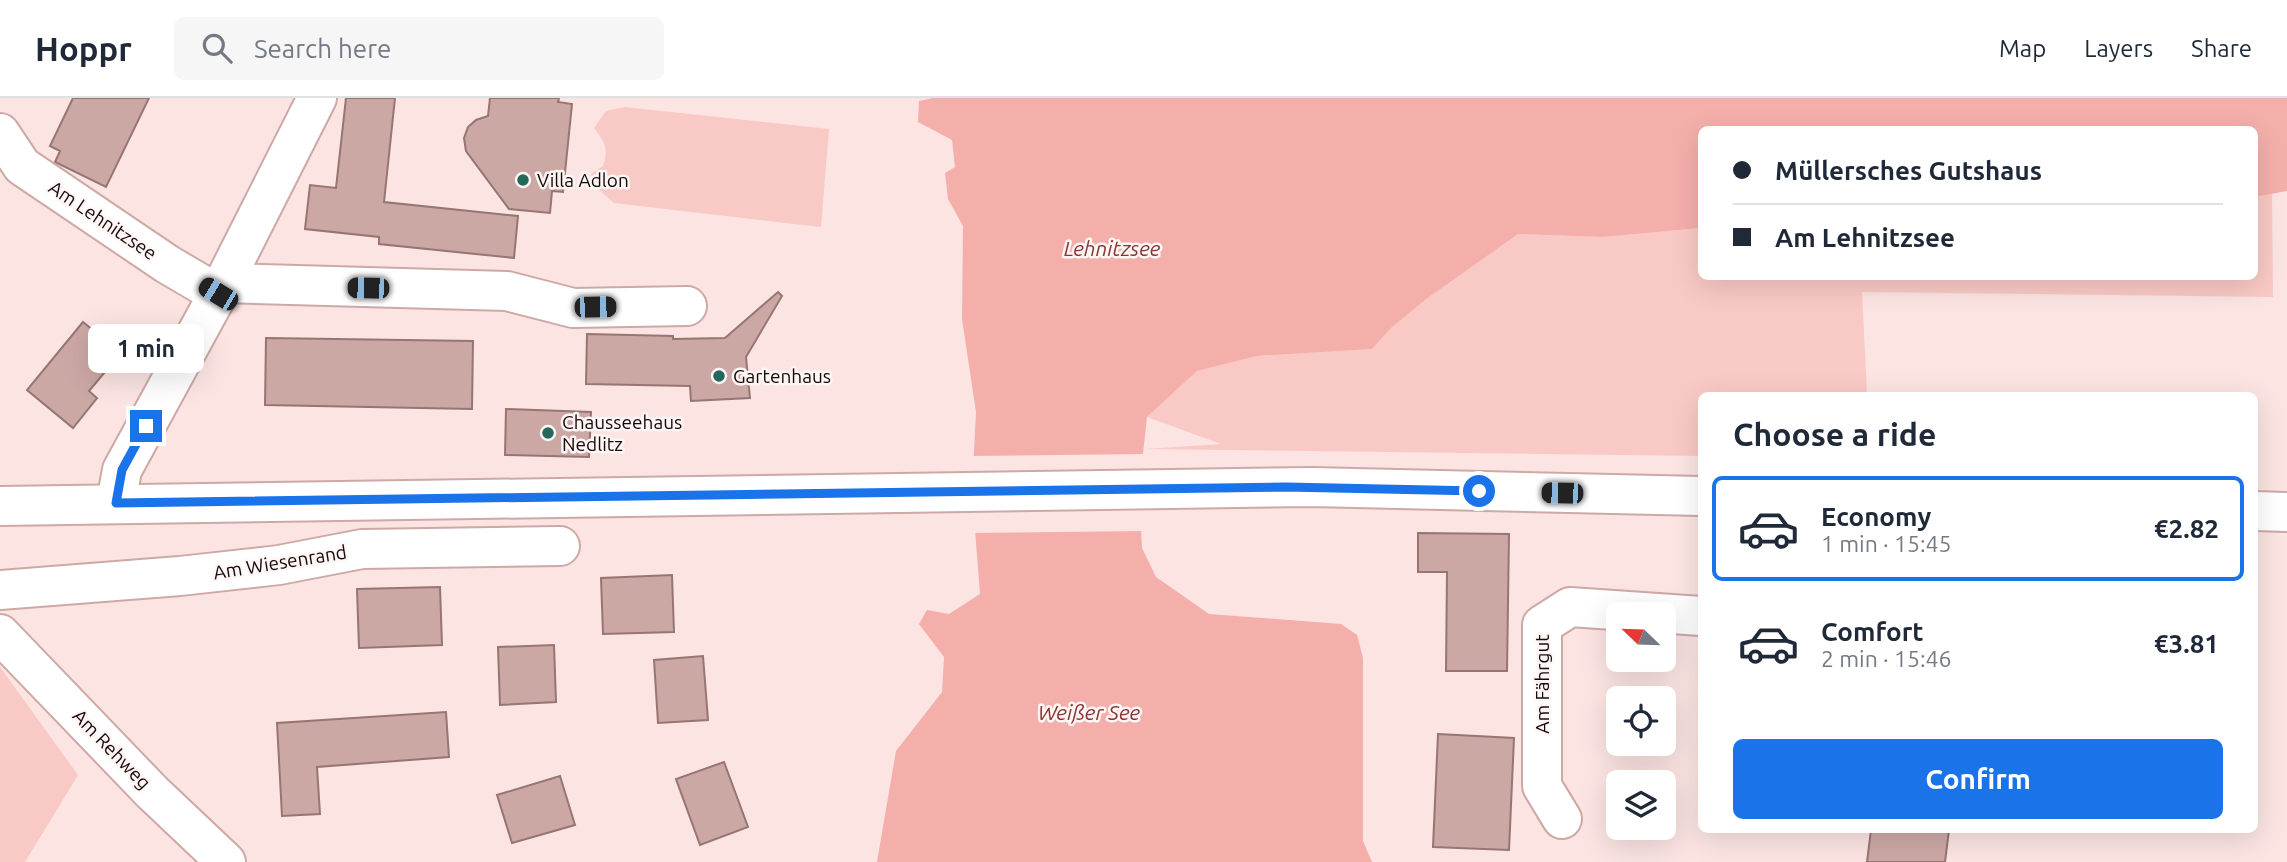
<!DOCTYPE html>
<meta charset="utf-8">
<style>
body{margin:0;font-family:Ubuntu,sans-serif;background:#f6f6f7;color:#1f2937;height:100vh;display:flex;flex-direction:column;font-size:26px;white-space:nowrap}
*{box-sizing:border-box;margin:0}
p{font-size:23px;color:#747a83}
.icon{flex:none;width:38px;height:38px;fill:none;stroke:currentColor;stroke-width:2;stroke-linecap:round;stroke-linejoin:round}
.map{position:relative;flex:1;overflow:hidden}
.panel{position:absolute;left:1698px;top:294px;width:560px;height:441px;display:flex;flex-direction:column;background:#fff;border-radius:10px;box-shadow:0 7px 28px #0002}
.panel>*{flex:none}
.banner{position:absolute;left:1698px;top:28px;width:560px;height:154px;border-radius:10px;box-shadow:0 7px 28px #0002;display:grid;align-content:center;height:154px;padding:0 35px;background:#fff}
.needle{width:46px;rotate:293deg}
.fabs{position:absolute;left:1606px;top:504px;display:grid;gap:14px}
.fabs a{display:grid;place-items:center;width:70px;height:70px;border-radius:10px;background:#fff;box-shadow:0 7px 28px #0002;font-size:35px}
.end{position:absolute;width:32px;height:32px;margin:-16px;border:9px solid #1a73e8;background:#fff;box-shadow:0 0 0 4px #fff}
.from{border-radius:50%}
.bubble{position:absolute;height:49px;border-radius:10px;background:#fff;box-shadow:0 7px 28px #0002;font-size:23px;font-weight:700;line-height:49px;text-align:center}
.car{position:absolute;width:21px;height:42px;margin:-21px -10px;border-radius:9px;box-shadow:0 0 5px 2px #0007;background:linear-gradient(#222 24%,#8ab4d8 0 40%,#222 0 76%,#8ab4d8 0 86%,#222 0)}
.banner b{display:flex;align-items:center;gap:24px;height:66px;font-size:26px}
.banner b+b{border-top:2px solid #e0e1e3}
.banner i{width:18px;height:18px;background:#1f2937}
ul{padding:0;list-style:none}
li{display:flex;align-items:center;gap:21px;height:105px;margin:0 14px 10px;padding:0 21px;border:4px solid transparent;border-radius:10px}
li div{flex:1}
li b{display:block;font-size:26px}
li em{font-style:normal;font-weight:700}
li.on{border-color:#1a73e8}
li>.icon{width:63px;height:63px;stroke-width:1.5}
h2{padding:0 35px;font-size:32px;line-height:84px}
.cta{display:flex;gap:14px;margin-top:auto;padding:14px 35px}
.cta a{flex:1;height:80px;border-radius:10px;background:#1a73e8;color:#fff;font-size:28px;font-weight:700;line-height:80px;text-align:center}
header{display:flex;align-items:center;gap:42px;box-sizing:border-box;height:98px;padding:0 35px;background:#fff;border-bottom:2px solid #e0e1e3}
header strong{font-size:33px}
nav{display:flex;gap:38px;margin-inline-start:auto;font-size:24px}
.search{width:490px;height:63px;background:#f6f6f7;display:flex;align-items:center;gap:18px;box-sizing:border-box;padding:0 24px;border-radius:10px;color:#747a83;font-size:26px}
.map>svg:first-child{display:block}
.green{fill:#f9c9c5}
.water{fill:#f4afaa}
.pier{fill:#fbe4e2}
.building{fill:#cca8a5;stroke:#967572;stroke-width:2}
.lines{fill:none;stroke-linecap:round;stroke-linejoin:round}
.minor-casing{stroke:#cda9a6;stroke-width:42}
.major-casing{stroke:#cda9a6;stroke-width:42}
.minor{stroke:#fff;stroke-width:38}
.major{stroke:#fff;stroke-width:38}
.route{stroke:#1a73e8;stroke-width:9}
.poi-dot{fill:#23685b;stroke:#fef6f5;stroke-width:2.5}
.labels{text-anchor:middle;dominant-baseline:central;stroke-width:5;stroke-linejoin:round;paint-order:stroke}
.poi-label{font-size:19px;fill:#140807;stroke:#fef6f5;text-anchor:start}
.street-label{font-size:19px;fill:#140807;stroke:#fef6f5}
.water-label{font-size:21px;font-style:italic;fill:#853532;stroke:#fef6f5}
</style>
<header>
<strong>Hoppr</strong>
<div class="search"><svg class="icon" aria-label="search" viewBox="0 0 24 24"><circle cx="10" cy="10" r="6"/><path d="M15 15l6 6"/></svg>Search here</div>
<nav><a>Map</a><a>Layers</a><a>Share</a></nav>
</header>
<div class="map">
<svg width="2287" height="764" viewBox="0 0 2287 764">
<rect width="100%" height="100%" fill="#fbe4e2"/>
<path class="green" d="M625,9l204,22 -8,98 -207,-24 -15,-13 -8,-16 12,-8c6,-16 2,-25 -9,-38l12,-17z
M2272,94l1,105 -411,-5 5,103 -166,1v60l-555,-7 75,-5 -74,-27 50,-46 60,-15 115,-7 19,-21 35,-30 92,-64 85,3 98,-9v48h553v-79z
M0,569l78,108 -53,87h-25z"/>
<path class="water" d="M933,0h1354v93l-33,6v-67h-553v98l-98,9 -85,-3 -92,65 -35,29 -19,21 -115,7 -60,15 -50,46 -8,73 3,58 14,29 53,37 132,10 16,11 6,23v183l9,21h-495l19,-111 46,-59 2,-35 -25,-33 8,-14 22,4 31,-20 -8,-103 4,-79 -14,-93 1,-93 -15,-27 -3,-26 10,-6 -3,-27 -34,-18 1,-21z"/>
<path class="pier" d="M1146,356l-3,36 2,41 -173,2 -4,-42 2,-35z"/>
<path class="building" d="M73,0h76l-43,89 -51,-25 5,-11 -10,-5z
M346,0h49l-11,104 134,14 -4,42 -135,-14v-7l-74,-8 5,-44 26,3z
M490,0h69l-1,4 14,2 -9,88 -11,-1 -2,22 -41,-4 -43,-58 -2,-13 4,-11 8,-7 12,-4z
M778,194l4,4 -36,61 4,41 -59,3 -1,-15 -104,-2 1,-50 86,2v3l52,-1z
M83,224l38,31 -32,38 8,7 -24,30 -46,-38z
M266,240l207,3 -1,68 -207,-4z
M506,311l85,3 -2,45 -84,-2z
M1418,435l91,1 -2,137h-61l1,-99h-29z
M672,477l2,57 -71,2 -2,-56z
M440,489l2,58 -83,3 -2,-59z
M554,547l2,57 -56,3 -2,-58z
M703,558l5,64 -50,3 -4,-63z
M446,614l3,45 -132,10 3,47 -38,2 -5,-93z
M1438,636l76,4 -5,112 -76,-3z
M724,664l24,65 -48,18 -24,-66z
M560,678l15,49 -63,18 -15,-48z
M1871,732h78l-4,32h-78z"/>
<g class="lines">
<g class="minor-casing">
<path id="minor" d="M0,35l22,33 145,98 51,30
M223,185l284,8 66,17 114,-2
M116,405l6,-33 96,-176 99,-196
M0,492l180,-14 99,-11 83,-16 198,-3
M0,536l152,158 74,70
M1562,721l-20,-33v-161l28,-18 131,9"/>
</g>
<g class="major-casing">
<path id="major" d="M0,408l1312,-19 389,9
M2254,413l33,1"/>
</g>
<use href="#minor" class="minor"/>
<use href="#major" class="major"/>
</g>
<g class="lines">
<path class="route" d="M146,328l-24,44 -6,33 1170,-16 193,4"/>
</g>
<g class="poi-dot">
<circle cx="523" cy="82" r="7"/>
<circle cx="719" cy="278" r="7"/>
<circle cx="548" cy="335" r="7"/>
</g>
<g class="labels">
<g class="poi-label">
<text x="537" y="82">Villa Adlon</text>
<text x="733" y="278">Gartenhaus</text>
<text x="562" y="324">Chausseehaus<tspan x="562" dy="22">Nedlitz</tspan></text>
</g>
<g class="street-label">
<text transform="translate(103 122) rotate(34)">Am Lehnitzsee</text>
<text transform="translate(280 464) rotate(-9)">Am Wiesenrand</text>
<text transform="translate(1542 586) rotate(-90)">Am Fährgut</text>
<text transform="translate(112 651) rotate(46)">Am Rehweg</text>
</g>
<g class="water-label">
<text x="1112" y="150">Lehnitzsee</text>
<text x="1089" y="614">Weißer See</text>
</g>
</g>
</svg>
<div class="fabs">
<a><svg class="needle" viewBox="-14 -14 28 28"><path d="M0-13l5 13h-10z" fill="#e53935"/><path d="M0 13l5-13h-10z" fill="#747a83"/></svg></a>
<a><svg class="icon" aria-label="locate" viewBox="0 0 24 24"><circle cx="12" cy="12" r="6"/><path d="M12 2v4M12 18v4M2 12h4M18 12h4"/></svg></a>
<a><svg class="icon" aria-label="layers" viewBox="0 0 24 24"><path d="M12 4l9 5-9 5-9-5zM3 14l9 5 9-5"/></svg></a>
</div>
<i class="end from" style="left:1479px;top:393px"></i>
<i class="end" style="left:146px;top:328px"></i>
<div class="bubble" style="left:88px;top:226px;width:116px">1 min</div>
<i class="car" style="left:368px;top:190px;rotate:271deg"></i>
<i class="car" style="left:218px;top:196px;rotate:301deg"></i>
<i class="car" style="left:595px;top:209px;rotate:89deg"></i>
<i class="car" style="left:1562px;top:395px;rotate:271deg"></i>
<div class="banner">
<b><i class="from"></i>Müllersches Gutshaus</b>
<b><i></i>Am Lehnitzsee</b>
</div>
<section class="panel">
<h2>Choose a ride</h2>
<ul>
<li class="on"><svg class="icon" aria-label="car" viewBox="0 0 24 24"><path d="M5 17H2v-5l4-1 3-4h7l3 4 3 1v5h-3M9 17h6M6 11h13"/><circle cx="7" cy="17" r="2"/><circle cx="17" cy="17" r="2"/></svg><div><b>Economy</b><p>1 min · 15:45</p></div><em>€2.82</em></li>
<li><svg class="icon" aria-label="car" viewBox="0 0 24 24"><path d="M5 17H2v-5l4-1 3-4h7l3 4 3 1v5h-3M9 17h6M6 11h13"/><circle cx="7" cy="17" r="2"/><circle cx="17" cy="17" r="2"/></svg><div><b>Comfort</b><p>2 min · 15:46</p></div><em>€3.81</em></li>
</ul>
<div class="cta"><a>Confirm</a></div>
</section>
</div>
